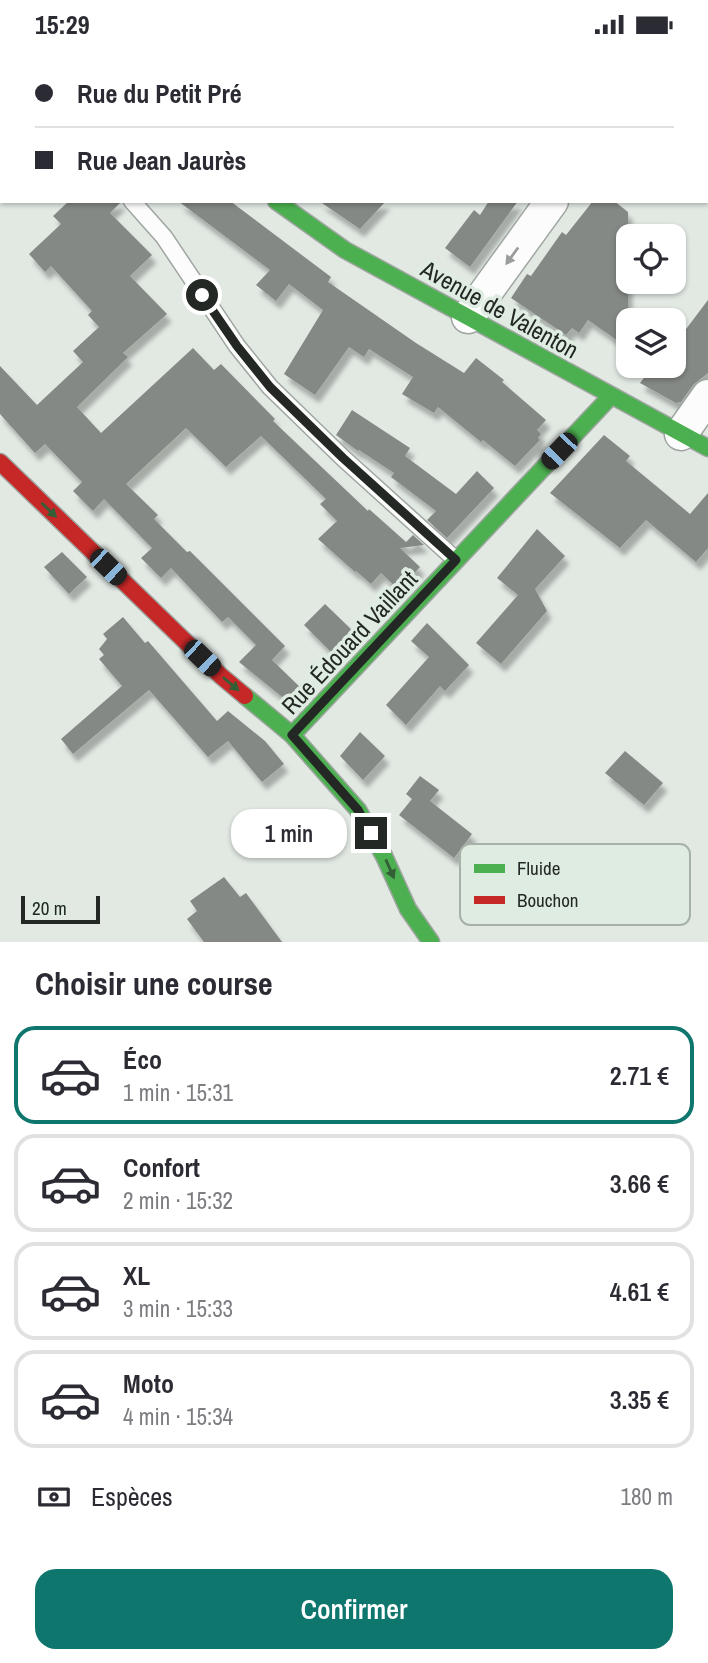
<!DOCTYPE html>
<html lang="fr">
<meta charset="utf-8">
<style>
body{margin:0;font-family:"Archivo Narrow",sans-serif;background:#f2f2f3;color:#2b2b33;height:100vh;display:flex;flex-direction:column;font-size:26px;white-space:nowrap}
*{box-sizing:border-box;margin:0}
p{font-size:23px;color:#7c7c81}
.icon{flex:none;width:38px;height:38px;fill:none;stroke:currentColor;stroke-width:2;stroke-linecap:round;stroke-linejoin:round}
.map{position:relative;height:893px;overflow:hidden}
.sheet{display:flex;flex-direction:column;background:#fff;flex:1}
.sheet>*{flex:none}
.top-card{position:absolute;left:0px;top:0px;width:709px;height:154px;box-shadow:0 2px 5px #0004;display:grid;align-content:center;height:154px;padding:0 35px;background:#fff}
.buttons{position:absolute;left:616px;top:175px;display:grid;gap:14px}
.buttons a{display:grid;place-items:center;width:70px;height:70px;border-radius:14px;background:#fff;box-shadow:0 2px 5px #0004;font-size:35px}
.scale{position:absolute;left:21px;bottom:18px;width:79px;box-sizing:border-box;padding-left:7px;border:4px solid #232825;border-top:0;font-size:19px;line-height:24px;white-space:nowrap;color:#232825;-webkit-text-stroke:5px #dfece2;paint-order:stroke}
.end{position:absolute;width:32px;height:32px;margin:-16px;border:9px solid #232825;background:#fff;box-shadow:0 0 0 4px #fff}
.from{border-radius:50%}
.bubble{position:absolute;height:49px;border-radius:21px;background:#fff;box-shadow:0 2px 5px #0004;font-size:23px;font-weight:600;line-height:49px;text-align:center}
.car{position:absolute;width:21px;height:42px;margin:-21px -10px;border-radius:9px;box-shadow:0 0 5px 2px #0007;background:linear-gradient(#222 24%,#8ab4d8 0 40%,#222 0 76%,#8ab4d8 0 86%,#222 0)}
.top-card b{display:flex;align-items:center;gap:24px;height:66px;font-size:26px}
.top-card b+b{border-top:2px solid #e1e1e2}
.top-card i{width:18px;height:18px;background:#2b2b33}
ul{padding:0;list-style:none}
li{display:flex;align-items:center;gap:21px;height:98px;margin:0 14px 10px;padding:0 21px;border:4px solid #e1e1e2;border-radius:21px}
li div{flex:1}
li b{display:block;font-size:26px}
li em{font-style:normal;font-weight:600}
li.selected{border-color:#0f766e}
li>.icon{width:63px;height:63px;stroke-width:1.5}
h2{padding:0 35px;font-size:32px;line-height:84px}
.pay{display:flex;align-items:center;gap:18px;height:77px;padding:0 35px;font-size:26px}
.pay p{margin-inline-start:auto}
.button{display:flex;gap:14px;margin-top:auto;padding:14px 35px}
.button a{flex:1;height:80px;border-radius:21px;background:#0f766e;color:#fff;font-size:28px;font-weight:600;line-height:80px;text-align:center}
.status{display:flex;justify-content:space-between;align-items:center;height:49px;padding:0 35px;background:#fff;direction:ltr}
.status svg{height:19px;fill:currentColor}
.map>svg:first-child{display:block}
.building{fill:#848985;filter:url(#shadow)}
.lines{fill:none;stroke-linecap:round;stroke-linejoin:round}
.lane-casing{stroke:#9fa5a0;stroke-width:19}
.street-casing{stroke:#9fa5a0;stroke-width:35}
.fast-casing{stroke:#9fa5a0;stroke-width:19}
.jam-casing{stroke:#9fa5a0;stroke-width:19}
.lane{stroke:#fbfcfb;stroke-width:16}
.street{stroke:#fbfcfb;stroke-width:32}
.fast{stroke:#4caf50;stroke-width:16}
.jam{stroke:#c62828;stroke-width:16}
.oneway{fill:#9a9d9b}
.oneway2{fill:#335e36}
.route{stroke:#232825;stroke-width:9}
.labels{text-anchor:middle;dominant-baseline:central;stroke-width:7;stroke-linejoin:round;paint-order:stroke}
.street-label{font-size:24px;fill:#232825;stroke:#dfece2}
.key{fill:#dfece2;stroke:#a7b1a9;stroke-width:2}
.key-label{font-size:19px;fill:#232825}
</style>
<div class="status"><b>15:29</b><svg viewBox="0 0 49 12"><path d="M0 12V9h3v3zM5 12V6h3v6zM10 12V3h3v9zM15 12V0h3v12zM26 1h20v11H26zM47 4h2v5h-2z"/></svg></div>
<div class="map">
<svg width="708" height="893" viewBox="0 0 708 893">
<defs>
<filter id="shadow"><feDropShadow dx="4.5" dy="8" stdDeviation="2" flood-color="#0004"/></filter>
</defs>
<rect width="100%" height="100%" fill="#e2e9e3"/>
<path class="building" d="M69,152h53l-12,12 42,42 -22,21 37,38 -44,39 5,4 -51,50 24,26 92,-85 21,22 7,-6 54,55 -2,2 95,90 1,-2 37,33 7,-7 11,10 -24,3 20,19 -21,23 -18,-17 -10,11 -15,-13 -1,1 -37,-33 19,-18 -17,-17 6,-5 -65,-63 -35,31 -40,-39 -60,56 32,31 -4,4 33,33 3,-1 95,95 -13,14 32,31 -13,13 -52,-42 17,-17 -28,-28 -6,5 -51,-54 -10,10 -20,-20 11,-10 -48,-49 -11,12 -20,-20 9,-9 -37,-38 -10,9 -35,-39v-48l37,39 46,-43 -10,-11 26,-24 -11,-12 4,-4 -41,-45 -6,6 -16,-18 32,-30 -8,-8z
M178,152h52l101,76 -3,5 88,61 48,30 12,-15 28,22 -2,2 44,38 -9,10 4,4 -3,4 2,2 -25,26 -32,-26 -2,2 -43,-35 -4,6 -32,-19 11,-17 -44,-28 -5,8 -15,-10 -34,48 -31,-21 39,-64 -34,-26 -13,17 -20,-16 14,-15z
M319,152h67l-26,28z
M489,152h29l-48,66 -25,-19 29,-38 6,5z
M593,152h21l14,11v95l13,9 -3,4h-10v13l-7,10 -33,-23 -9,13 -7,-5 -6,7 -55,-37 16,-24 4,2 31,-44 4,3z
M708,251v73l-15,12 -12,17 -5,1 -36,-20 13,-17h21v-21z
M352,361l58,38 -5,8 51,38 21,-23 17,17 -47,50 -20,-18 9,-9 -45,-34 3,-4 -35,-23 -1,1 -22,-16z
M604,386l26,21 -4,5 64,53 18,-21v55l-12,14 -50,-42 -26,28 -70,-55z
M537,480l28,27 -30,33 12,22 -46,53 -25,-21 42,-48 -21,-17z
M62,503l25,25 -18,17 -25,-27z
M325,555l28,27 -22,21 -27,-27z
M123,568l22,26 3,-2 69,80 11,-10 37,30 19,23 -22,18 -34,-41 -20,16 -59,-67 -76,64 -12,-15 61,-53 -23,-27 5,-4 -5,-6 8,-10 -4,-5z
M427,574l42,42 -24,26 -5,-5 -34,39 -20,-20 43,-48 -18,-16z
M360,683l25,24 -22,24 -23,-24z
M625,702l38,32 -19,22 -39,-32z
M420,727l19,14 -9,11 42,33 -18,24 -55,-43 13,-16 -6,-5z
M224,828l16,20 6,-4 36,49h-78l-17,-23 10,-8 -7,-10z"/>
<g class="lines">
<g class="lane-casing">
<path id="lane" d="M0,5l2,2
M132,152l32,36 73,109 33,41 73,71 113,102"/>
</g>
<g class="street-casing">
<path id="street" d="M474,0l2,2
M664,2l1,-2
M468,268l84,-116
M681,385l27,-38"/>
</g>
<g class="fast-casing">
<path id="fast" d="M119,0l1,2
M276,152l69,49 363,198
M245,647l47,39 66,75 26,46 24,53 23,33
M292,686l319,-339"/>
</g>
<g class="jam-casing">
<path id="jam" d="M0,413l221,214 24,20"/>
</g>
<use href="#lane" class="lane"/>
<use href="#street" class="street"/>
<use href="#fast" class="fast"/>
<use href="#jam" class="jam"/>
</g>
<defs><path id="oneway-solid" d="M-6-.8H1V-3.2L6.5 0L1 3.2V.8H-6Z" transform="scale(1.75)"/></defs>
<use class="oneway" href="#oneway-solid" transform="translate(512 207) rotate(126)"/>
<g class="oneway2">
<use href="#oneway-solid" transform="translate(49 461) rotate(44)"/>
<use href="#oneway-solid" transform="translate(231 635) rotate(40)"/>
<use href="#oneway-solid" transform="translate(390 820) rotate(66)"/>
</g>
<g class="lines">
<path class="route" d="M202,246l35,51 33,41 73,71 113,102 -164,175 66,75 13,23"/>
</g>
<g class="labels">
<g class="street-label">
<text transform="translate(500 260) rotate(29)">Avenue de Valenton</text>
<text transform="translate(349 593) rotate(-47)">Rue Édouard Vaillant</text>
</g>
</g>
<rect x="460" y="795" width="230" height="81" rx="10" class="key"/>
<rect x="474" y="815" width="31" height="9" fill="#4caf50"/>
<rect x="474" y="847" width="31" height="8" fill="#c62828"/>
<g class="key-label">
<text x="517" y="826">Fluide</text>
<text x="517" y="858">Bouchon</text>
</g>
</svg>
<div class="buttons">
<a><svg class="icon" aria-label="locate" viewBox="0 0 24 24"><circle cx="12" cy="12" r="6"/><path d="M12 2v4M12 18v4M2 12h4M18 12h4"/></svg></a>
<a><svg class="icon" aria-label="layers" viewBox="0 0 24 24"><path d="M12 4l9 5-9 5-9-5zM3 14l9 5 9-5"/></svg></a>
</div>
<div class="scale">20 m</div>
<i class="end from" style="left:202px;top:246px"></i>
<i class="end" style="left:371px;top:784px"></i>
<div class="bubble" style="left:231px;top:760px;width:116px">1 min</div>
<i class="car" style="left:559px;top:402px;rotate:224deg"></i>
<i class="car" style="left:108px;top:518px;rotate:134deg"></i>
<i class="car" style="left:202px;top:609px;rotate:134deg"></i>
<div class="top-card">
<b><i class="from"></i>Rue du Petit Pré</b>
<b><i></i>Rue Jean Jaurès</b>
</div>
</div>
<section class="sheet">
<h2>Choisir une course</h2>
<ul>
<li class="selected"><svg class="icon" aria-label="car" viewBox="0 0 24 24"><path d="M5 17H2v-5l4-1 3-4h7l3 4 3 1v5h-3M9 17h6M6 11h13"/><circle cx="7" cy="17" r="2"/><circle cx="17" cy="17" r="2"/></svg><div><b>Éco</b><p>1 min · 15:31</p></div><em>2.71 €</em></li>
<li><svg class="icon" aria-label="car" viewBox="0 0 24 24"><path d="M5 17H2v-5l4-1 3-4h7l3 4 3 1v5h-3M9 17h6M6 11h13"/><circle cx="7" cy="17" r="2"/><circle cx="17" cy="17" r="2"/></svg><div><b>Confort</b><p>2 min · 15:32</p></div><em>3.66 €</em></li>
<li><svg class="icon" aria-label="car" viewBox="0 0 24 24"><path d="M5 17H2v-5l4-1 3-4h7l3 4 3 1v5h-3M9 17h6M6 11h13"/><circle cx="7" cy="17" r="2"/><circle cx="17" cy="17" r="2"/></svg><div><b>XL</b><p>3 min · 15:33</p></div><em>4.61 €</em></li>
<li><svg class="icon" aria-label="car" viewBox="0 0 24 24"><path d="M5 17H2v-5l4-1 3-4h7l3 4 3 1v5h-3M9 17h6M6 11h13"/><circle cx="7" cy="17" r="2"/><circle cx="17" cy="17" r="2"/></svg><div><b>Moto</b><p>4 min · 15:34</p></div><em>3.35 €</em></li>
</ul>
<div class="pay"><svg class="icon" aria-label="cash" viewBox="0 0 24 24"><path d="M3 7h18v10H3z"/><circle cx="12" cy="12" r="2"/></svg>Espèces<p>180 m</p></div>
<div class="button"><a>Confirmer</a></div>
</section>
